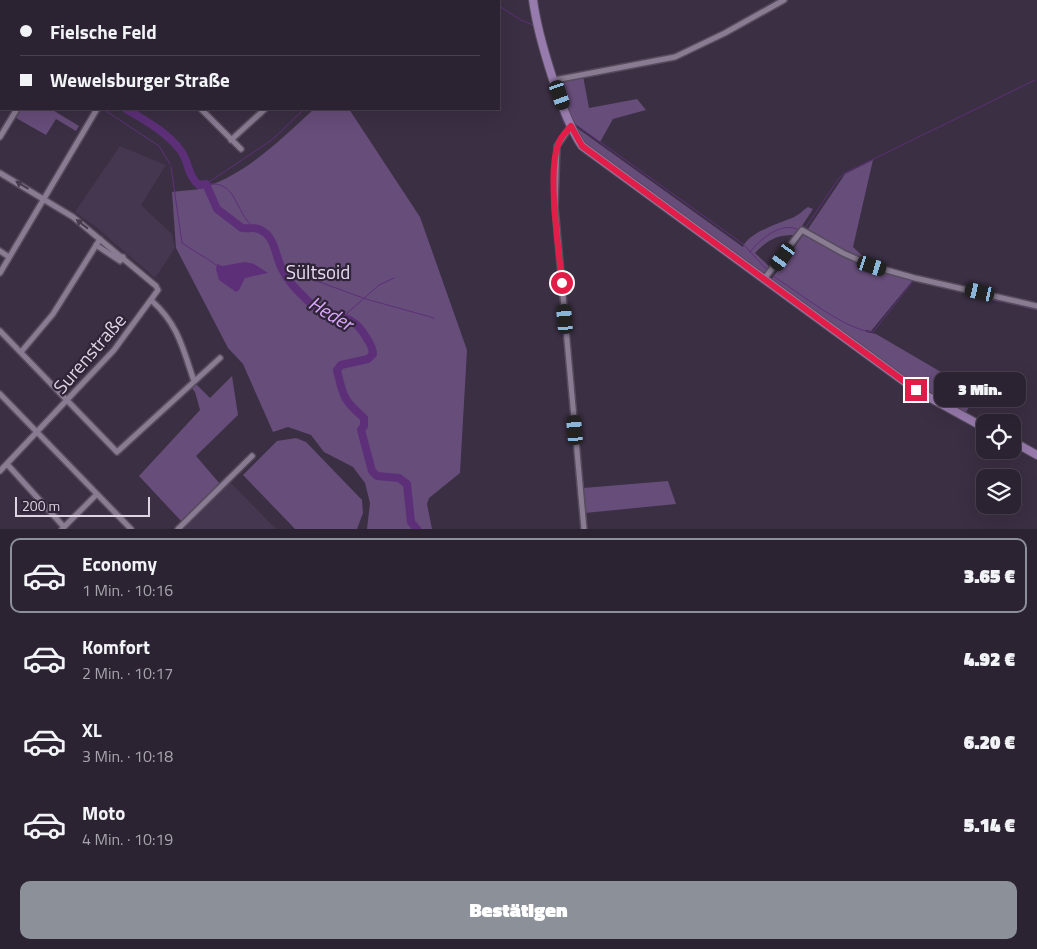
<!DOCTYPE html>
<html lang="de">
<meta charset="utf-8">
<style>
body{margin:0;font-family:"Titillium Web",sans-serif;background:#382f3e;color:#f1f3f6;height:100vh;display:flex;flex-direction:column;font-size:19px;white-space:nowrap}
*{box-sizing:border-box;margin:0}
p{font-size:16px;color:#a6a4ac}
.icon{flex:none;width:28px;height:28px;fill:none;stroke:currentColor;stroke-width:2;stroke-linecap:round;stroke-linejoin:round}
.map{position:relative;height:529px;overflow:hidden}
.panel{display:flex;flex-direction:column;background:#2c2332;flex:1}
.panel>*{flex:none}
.hud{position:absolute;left:0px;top:0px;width:500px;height:110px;box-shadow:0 5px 20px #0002,0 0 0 1px #48404d;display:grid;align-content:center;height:110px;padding:0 20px;background:#2c2332}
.tools{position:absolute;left:976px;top:414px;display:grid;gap:10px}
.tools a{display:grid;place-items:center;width:45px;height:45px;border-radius:10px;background:#2c2332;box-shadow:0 5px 20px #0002,0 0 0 1px #48404d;font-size:25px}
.scale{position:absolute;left:15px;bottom:12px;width:135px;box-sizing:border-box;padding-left:5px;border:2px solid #ddd6e2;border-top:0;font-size:14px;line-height:18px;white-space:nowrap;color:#ddd6e2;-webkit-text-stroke:4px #302538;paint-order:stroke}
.end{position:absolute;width:22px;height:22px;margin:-11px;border:6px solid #e11d48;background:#fff;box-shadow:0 0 0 2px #fff}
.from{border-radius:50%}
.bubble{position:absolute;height:35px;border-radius:10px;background:#2c2332;box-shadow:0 5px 20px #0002,0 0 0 1px #48404d;font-size:16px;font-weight:800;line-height:35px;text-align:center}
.car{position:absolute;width:15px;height:30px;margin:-15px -8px;border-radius:6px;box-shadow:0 0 4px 1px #0007;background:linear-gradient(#222 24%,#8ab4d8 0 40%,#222 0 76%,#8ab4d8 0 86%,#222 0)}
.hud b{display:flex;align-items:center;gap:18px;height:48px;font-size:19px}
.hud b+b{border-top:1px solid #48404d}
.hud i{width:12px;height:12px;background:#f1f3f6}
ul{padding:9px 0 0;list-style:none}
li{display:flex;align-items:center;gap:15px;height:75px;margin:0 10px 8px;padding:0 10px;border:2px solid transparent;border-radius:10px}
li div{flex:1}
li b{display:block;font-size:19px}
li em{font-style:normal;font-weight:800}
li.selected{border-color:#8c9099}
li>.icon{width:45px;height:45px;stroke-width:1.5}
.button{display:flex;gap:10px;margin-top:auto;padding:10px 20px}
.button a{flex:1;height:58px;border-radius:10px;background:#8c9099;color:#fff;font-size:20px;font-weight:800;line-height:58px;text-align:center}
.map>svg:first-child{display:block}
.built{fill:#463750}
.green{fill:#674d7a}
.water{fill:#5d2f79}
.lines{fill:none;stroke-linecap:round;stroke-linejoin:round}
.stream{stroke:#5d2f79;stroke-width:1}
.river{stroke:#5d2f79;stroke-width:8}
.street-casing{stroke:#564c5d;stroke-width:8}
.secondary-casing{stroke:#564c5d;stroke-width:10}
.street{stroke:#887b92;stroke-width:5}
.secondary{stroke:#987bad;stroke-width:8}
.oneway{fill:#463a4e}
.route{stroke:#e11d48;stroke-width:6}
.labels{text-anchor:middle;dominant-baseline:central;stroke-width:4.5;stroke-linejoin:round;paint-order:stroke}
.park-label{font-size:19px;fill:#e9ddf3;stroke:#302538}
.street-label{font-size:19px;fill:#ddd6e2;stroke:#302538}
.water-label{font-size:20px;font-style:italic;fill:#d9a7fb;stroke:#302538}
</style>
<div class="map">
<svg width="1037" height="529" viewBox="0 0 1037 529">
<rect width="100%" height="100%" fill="#3b2f43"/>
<path class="built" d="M120,146l46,19 -25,40 31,29 3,14 -20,30 -59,-51 -21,-15z
M229,481l47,48h-95z"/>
<path class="green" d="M583,76l6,32 48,-9 9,11 -33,9 -13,23 -28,-20 -13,-38 1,-3z
M21,109h30l28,17 -3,5 -20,-12 -10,16 -30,-17z
M314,109h35l71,108 47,133 -7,123 -31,25 -2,6 5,25h-65l3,-26 -5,-20 -12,-16 -29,-15 -13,-17 -23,-8 -15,5 -30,-68 -15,-16 -52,-100 -4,-56c11,-2 24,-1 34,-5 43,-15 75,-48 108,-78z
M573,125l170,122c5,-14 36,-24 49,-29 6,-2 11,-8 16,-11l5,2 -17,26c-18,-1 -29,5 -41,18l16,15 -8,6 -177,-129z
M873,160l-20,87 16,15 -14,-5 -47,-28 37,-55z
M804,234l52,29 57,17 -42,51 -5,-1v2l10,2 101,59 -12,21 -84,-53 -110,-81z
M232,376l6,39 -42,41 25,29 -39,37 -43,-46 61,-66 -5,-18 -5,-6 4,-4 16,16z
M296,438l10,4 56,58 1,13 -6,16h-62l-52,-54 34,-34z
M668,481l8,23 -91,9 -2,-25z"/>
<path class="water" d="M245,262l9,2 14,9 -23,5 -6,12 -3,2 -17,-12 -3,-11 1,-5 5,2z"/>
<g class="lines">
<path class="stream" d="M384,1l1,-1
M499,6l22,14 12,5 6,21
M753,15l25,-15
M0,29h1
M0,53h1
M668,56l42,-18
M558,76l42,-7
M556,100l8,24h3
M103,109l56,37 11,18
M575,124l168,120 24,26
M171,167l11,76 20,13
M206,184l67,-45 31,-30
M207,184c31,-3 26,25 46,43
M806,227l33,-49 6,-5 190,-93
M750,252c9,-12 30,-30 47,-23
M203,256l13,9
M292,272l74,27 68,19
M773,276c24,15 73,55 100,56l41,-52 87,22
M1004,302l33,8
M344,316l35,-31 15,-7"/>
<path class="river" d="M0,38l1,1
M126,109c20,12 41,23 55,42 8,11 7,26 18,34l7,-1 11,25 25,19c9,1 14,-2 22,4 11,7 12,26 18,37 6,13 17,23 27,33 20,19 40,6 57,35 3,5 7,10 7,17l-5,5 -27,6 -4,5c6,26 6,30 27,48v8l-3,4 11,41 5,5 22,2 8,6 4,38 6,7"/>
<g class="street-casing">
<path id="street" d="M142,1l1,-1
M204,1v-1
M274,1l1,-1
M0,22h1
M0,58h1
M555,80l120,-23 50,-24 59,-33
M201,109l40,40
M571,126l-14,20 -2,61 29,322
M0,137l17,-28
M231,140l34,-31
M0,173l73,44 83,69 2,4 -44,60 -114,121
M96,245l24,16 3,-4
M0,251l9,6
M0,273l97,-164
M764,279l38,-49 41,23 29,13 43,12 122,28
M152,301c26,23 31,48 42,80
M0,331l117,121 103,-94
M21,352l32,-38 47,-75
M0,394l131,135
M7,464l57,63
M62,529l35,-35
M178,529l74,-73"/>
</g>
<g class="secondary-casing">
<path id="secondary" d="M533,0c5,37 29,117 49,146l334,244 69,38
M1012,441l25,14"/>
</g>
<use href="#street" class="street"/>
<use href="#secondary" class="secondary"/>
</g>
<defs><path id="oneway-solid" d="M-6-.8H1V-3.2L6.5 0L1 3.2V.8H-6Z" transform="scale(1.25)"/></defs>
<g class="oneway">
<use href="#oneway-solid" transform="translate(22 185) rotate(-149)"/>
<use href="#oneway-solid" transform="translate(82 224) rotate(-142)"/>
</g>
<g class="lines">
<path class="route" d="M562,283c-3,-32 -15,-110 -4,-138 2,-8 8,-13 13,-19l11,20 334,244"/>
</g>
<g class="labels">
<g class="park-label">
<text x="318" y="271">Sültsoid</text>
</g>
<g class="street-label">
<text transform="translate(89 353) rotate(-49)">Surenstraße</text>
</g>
<g class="water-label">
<text transform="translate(331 313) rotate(31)">Heder</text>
</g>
</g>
</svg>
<div class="tools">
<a><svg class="icon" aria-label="locate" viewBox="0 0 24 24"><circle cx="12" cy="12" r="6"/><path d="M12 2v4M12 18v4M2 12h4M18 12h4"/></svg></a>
<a><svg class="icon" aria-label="layers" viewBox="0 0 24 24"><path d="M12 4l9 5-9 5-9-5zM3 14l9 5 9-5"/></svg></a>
</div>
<div class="scale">200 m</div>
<i class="end from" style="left:562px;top:283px"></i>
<i class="end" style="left:916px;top:390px"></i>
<div class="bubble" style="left:934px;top:372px;width:92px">3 Min.</div>
<i class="car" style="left:560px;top:95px;rotate:161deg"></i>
<i class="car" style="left:783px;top:257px;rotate:216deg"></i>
<i class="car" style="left:872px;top:266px;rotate:108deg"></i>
<i class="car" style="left:980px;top:292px;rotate:283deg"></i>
<i class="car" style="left:565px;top:319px;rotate:355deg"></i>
<i class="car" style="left:575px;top:430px;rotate:355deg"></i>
<div class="hud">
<b><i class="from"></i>Fielsche Feld</b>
<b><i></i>Wewelsburger Straße</b>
</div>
</div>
<section class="panel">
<ul>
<li class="selected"><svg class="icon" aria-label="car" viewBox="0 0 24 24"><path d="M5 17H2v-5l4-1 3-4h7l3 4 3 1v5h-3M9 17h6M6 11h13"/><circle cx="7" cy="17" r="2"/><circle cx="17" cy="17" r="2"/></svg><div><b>Economy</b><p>1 Min. · 10:16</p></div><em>3.65 €</em></li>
<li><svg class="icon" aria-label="car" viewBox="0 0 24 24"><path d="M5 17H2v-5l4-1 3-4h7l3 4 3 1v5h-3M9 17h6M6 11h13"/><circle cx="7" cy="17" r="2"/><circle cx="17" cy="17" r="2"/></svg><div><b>Komfort</b><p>2 Min. · 10:17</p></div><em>4.92 €</em></li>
<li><svg class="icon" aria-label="car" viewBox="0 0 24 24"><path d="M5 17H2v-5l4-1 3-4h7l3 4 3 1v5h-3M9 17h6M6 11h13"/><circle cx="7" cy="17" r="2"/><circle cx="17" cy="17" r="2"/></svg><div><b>XL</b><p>3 Min. · 10:18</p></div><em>6.20 €</em></li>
<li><svg class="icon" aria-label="car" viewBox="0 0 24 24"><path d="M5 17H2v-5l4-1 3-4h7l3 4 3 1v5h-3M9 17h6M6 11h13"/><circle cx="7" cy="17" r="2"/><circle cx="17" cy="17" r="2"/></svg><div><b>Moto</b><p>4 Min. · 10:19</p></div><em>5.14 €</em></li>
</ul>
<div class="button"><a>Bestätigen</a></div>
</section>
